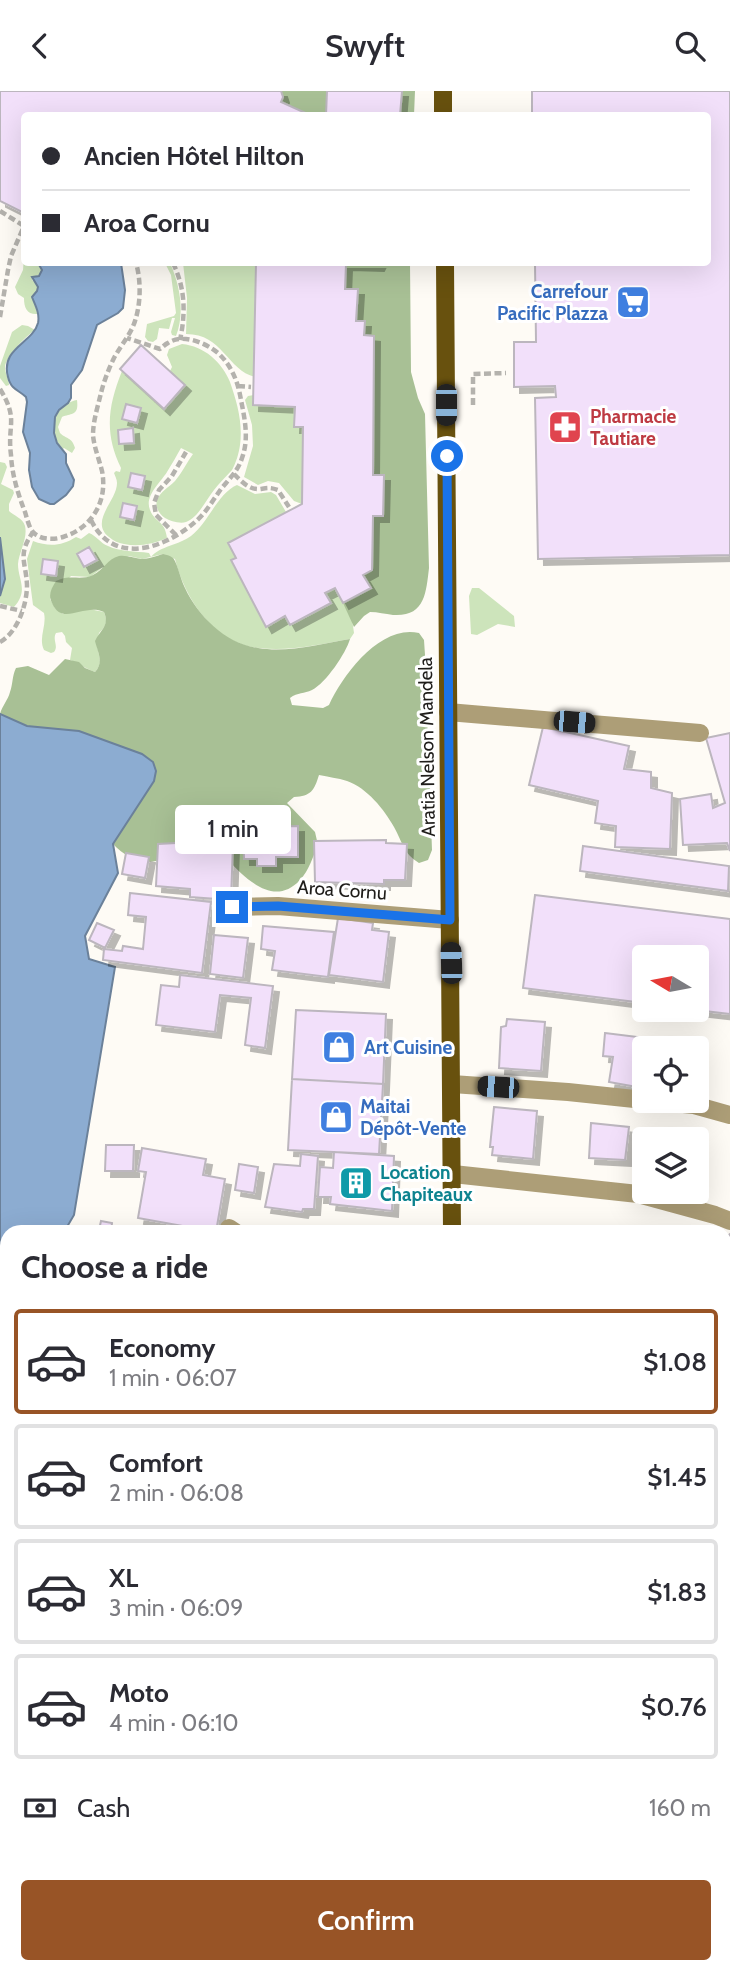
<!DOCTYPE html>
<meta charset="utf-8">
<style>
body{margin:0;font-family:Cabin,sans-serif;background:#f2f2f3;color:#2b2b33;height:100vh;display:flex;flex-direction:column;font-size:26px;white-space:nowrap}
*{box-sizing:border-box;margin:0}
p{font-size:23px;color:#7c7c81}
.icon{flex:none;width:38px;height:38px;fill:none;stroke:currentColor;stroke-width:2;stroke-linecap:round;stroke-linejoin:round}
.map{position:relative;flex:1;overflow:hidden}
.sheet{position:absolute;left:0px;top:1134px;width:732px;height:749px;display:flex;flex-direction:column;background:#fff;border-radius:21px 21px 0 0;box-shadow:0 7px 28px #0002}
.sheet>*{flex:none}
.top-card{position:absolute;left:21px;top:21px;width:690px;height:154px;border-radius:7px;box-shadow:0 7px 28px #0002;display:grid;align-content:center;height:154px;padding:0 21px;background:#fff}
.needle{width:46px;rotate:280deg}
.controls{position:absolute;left:632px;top:854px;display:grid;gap:14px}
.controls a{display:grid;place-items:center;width:77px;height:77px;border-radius:7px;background:#fff;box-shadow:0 7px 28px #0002;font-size:35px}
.end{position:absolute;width:32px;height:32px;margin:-16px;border:9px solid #1a73e8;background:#fff;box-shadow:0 0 0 4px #fff}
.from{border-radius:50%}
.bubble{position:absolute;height:49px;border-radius:7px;background:#fff;box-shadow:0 7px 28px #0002;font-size:23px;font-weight:600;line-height:49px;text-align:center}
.car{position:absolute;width:21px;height:42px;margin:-21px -10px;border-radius:9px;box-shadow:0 0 5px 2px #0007;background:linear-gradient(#222 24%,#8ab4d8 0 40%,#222 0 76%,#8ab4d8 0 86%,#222 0)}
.top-card b{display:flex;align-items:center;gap:24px;height:66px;font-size:26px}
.top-card b+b{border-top:2px solid #e1e1e2}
.top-card i{width:18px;height:18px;background:#2b2b33}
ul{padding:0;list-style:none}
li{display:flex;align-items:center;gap:21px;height:105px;margin:0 14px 10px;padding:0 7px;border:4px solid #e1e1e2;border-radius:7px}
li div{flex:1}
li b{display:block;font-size:26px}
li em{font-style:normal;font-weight:600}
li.on{border-color:#985426}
li>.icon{width:63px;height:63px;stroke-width:1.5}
h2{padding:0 21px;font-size:32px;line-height:84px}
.pay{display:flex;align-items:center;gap:18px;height:77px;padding:0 21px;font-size:26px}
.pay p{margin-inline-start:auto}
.primary-button{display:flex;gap:14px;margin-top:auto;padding:14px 21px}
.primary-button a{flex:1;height:80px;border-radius:7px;background:#985426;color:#fff;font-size:28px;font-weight:600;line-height:80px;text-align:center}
header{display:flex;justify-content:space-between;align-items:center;height:91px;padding:0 21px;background:#fff;font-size:32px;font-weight:600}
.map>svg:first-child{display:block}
.green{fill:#cde4bb;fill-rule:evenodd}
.forest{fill:#a8c095}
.water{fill:#8cacd1;stroke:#6b819a;stroke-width:2}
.building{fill:#f2e0fa;stroke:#bcb6be;stroke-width:2;filter:url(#shadow)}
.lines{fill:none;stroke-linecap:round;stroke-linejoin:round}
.path{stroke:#b4b2ad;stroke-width:4.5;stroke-dasharray:7 3.5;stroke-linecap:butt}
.service{stroke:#ad9e77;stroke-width:18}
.minor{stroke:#ad9e77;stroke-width:18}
.primary{stroke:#68510e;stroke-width:18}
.route{stroke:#1a73e8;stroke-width:9}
.labels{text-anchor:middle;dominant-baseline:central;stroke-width:6;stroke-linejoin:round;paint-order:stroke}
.shop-label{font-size:19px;font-weight:bold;fill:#366cbe;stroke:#fff;text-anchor:start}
.health-label{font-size:19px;font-weight:bold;fill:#be3a42;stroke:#fff;text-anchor:start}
.street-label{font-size:19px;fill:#1f1d1a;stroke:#fff}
.culture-label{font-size:19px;font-weight:bold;fill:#0d838f;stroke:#fff;text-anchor:start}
</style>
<header><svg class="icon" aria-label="back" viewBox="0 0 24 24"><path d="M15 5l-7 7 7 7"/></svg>Swyft<svg class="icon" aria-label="search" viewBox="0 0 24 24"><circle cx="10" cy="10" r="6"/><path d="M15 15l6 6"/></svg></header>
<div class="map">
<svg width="730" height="1883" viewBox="0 0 730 1883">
<defs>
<filter id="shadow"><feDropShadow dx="6" dy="6" stdDeviation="0" flood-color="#0004"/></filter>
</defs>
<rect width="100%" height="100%" fill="#fefbf5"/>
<path class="green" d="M24,166v6h14l4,5 -1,6 -8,3 -1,3c8,5 7,11 0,17l6,17c-11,1 -14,-6 -14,-16l-6,-4 -3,-7 8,-17z
M165,172h5c10,22 15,50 6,73l-4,-1 -1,-3 4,-14h-3l-3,11 -10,-1 -2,11 -4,3 -5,-1 -3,-4 2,-13 27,-8 2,-3 -5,-38z
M183,172h73l-1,114c-28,-7 -32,-43 -69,-43l1,-36z
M22,234l6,1 7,4c-9,6 -29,26 -30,37 0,6 4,13 4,18l-3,1 -6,-8v-12l12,-34z
M182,253c22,2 40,18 48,38 7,20 13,41 10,63 -1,8 -4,18 -8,25 -6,7 -13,13 -18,20 -8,10 -16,28 -28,32 -6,2 -16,-1 -21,-4 -6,-4 -10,-11 -8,-18 3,-8 12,-13 18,-19 7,-8 12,-19 18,-27l-12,-6c-4,7 -9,16 -14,24 -6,10 -23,24 -17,38 5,13 15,10 17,28 -14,6 -28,9 -43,6 -6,-1 -10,-3 -15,-7 -20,-16 8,-36 8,-54 0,-4 -2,-7 -3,-10l2,-2 4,1 1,-4c-17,-35 -13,-62 1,-97l42,37 6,-37 2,-4 -5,-12 2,-6zM133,338l1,14 -15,1 -1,-14zM131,382l14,3 -2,14 -15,-3zM123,412l14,3 -3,14 -14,-3z
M254,304v10l41,2 -1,20h9l-1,77 -8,-3 -15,-18 -11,-2 -10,4 -14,-8 9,-31 -1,-21 -7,-25 3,-4z
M77,309c2,16 -5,13 -15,17l-4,10 2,6c6,6 12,4 15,15l-3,5 -8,-5 -1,1c-17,-16 -9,-45 14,-49z
M0,371l5,1 2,4 -6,17 12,6 1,3 -5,11v7c5,5 14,7 16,15 3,12 -6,26 -7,38 0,16 11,26 -4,43l-14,-4v-7l5,-17 -5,-42z
M237,394l18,9 16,-2 5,3 10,17 -58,32 8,14 -5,3 34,65 20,-10 5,9 40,-23 -5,-9 10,-5 17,31 2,14 -4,6c-29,5 -61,13 -91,9 -45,-4 -74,-49 -84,-89l-12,-5 -21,5 -13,-3 -27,12 -12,9 -19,-1 -21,23 5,9 8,6 26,-5 15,3c4,10 2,14 -5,21 -1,5 -3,12 -1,17 2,10 4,14 -3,22 -9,-3 -16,-9 -25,-12l2,-12 -6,-6 -1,-6 -3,-4 -6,1c-4,7 3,13 -2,19l-3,1 -7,-3c-6,-12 3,-24 0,-37l-11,-8 -6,-46 6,-18c16,6 29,5 43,-4l5,2 8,-6c8,3 11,10 19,13 12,6 28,5 41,7l2,4c9,-11 28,-12 40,-21 17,-13 27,-43 46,-51z
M472,497h7l35,28 1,11 -17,-3 -21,11 -6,-1 -2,-38z"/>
<path class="forest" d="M281,0h46l-1,24h-16l-29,-13 2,-5z
M402,0h13l-1,24h-14z
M379,172h31l1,109 7,26 7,16 4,154c-3,25 -4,49 -36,47 -8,-1 -15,-3 -23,-3l-6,4 -10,11 -11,-24 27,-15 -7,-13 9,-5 1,-54h10l1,-40 -11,-1 1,-139 -10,-1 1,-13 -9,-1 2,-32h-13l1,-25 32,1z
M163,463c4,1 6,1 10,4 4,4 8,23 12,30 13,28 41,56 73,60 29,5 63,-4 92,-9 -4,14 -24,44 -38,51 -8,4 -14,2 -22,8l2,7 31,3 6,-3c14,-31 52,-81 90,-72l5,7 1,15 7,195 -4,10 -9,3c-16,-10 -16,-20 -25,-36 -10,-18 -27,-39 -47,-46 -9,-3 -19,-4 -28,-6 -5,16 -8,21 -25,22l-7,6 28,29 3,13c-5,11 -9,26 -18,35 -26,28 -54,-1 -73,-21h-64c-18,7 -37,-1 -50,-15l41,-63 -12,-27 -63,-23 -52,-5 -27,-12c2,-8 8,-14 10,-22 3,-8 2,-16 6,-24l12,-2 21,9 16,-16 14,3 6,6 10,4c9,-10 3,-19 0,-31 5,-11 15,-15 9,-29 -20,-9 -42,15 -52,-9 -4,-8 -1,-14 4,-22 14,-7 25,0 37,-6 11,-5 14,-16 26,-19 8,-1 14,2 22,3 8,0 15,-3 22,-5z"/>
<path class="water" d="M38,172h83l4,27 -2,18 -5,5 -21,12 -15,45 -11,15v13l-3,5 -9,7 -4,7 -1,16 3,10 9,11v9l8,17 -1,6 -7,9 -12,9h-4l-11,-5 -7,-12 -3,-17 1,-17 -7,-21 4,-30 -1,-5c-4,-4 -9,-6 -13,-10 -3,-3 -4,-6 -5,-10 -8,-29 25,-34 30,-54 2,-10 -3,-18 -6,-26l5,-6 1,-4 -6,-10 7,-1 3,-6z
M0,446l5,42 -5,17z
M0,623l27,12 52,5 63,23 11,8 3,9 -2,10 -41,63 5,29 -33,63 4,23 26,8 -41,248 -10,17h-57v95l-7,19z"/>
<path class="building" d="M0,0h281l2,6 -2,5 29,13h-286v98l-24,-12z
M327,0h75l-2,24h-74z
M532,0h198v464l-192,4 -3,-161 21,-1 -1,-11 -41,1v-45h22l-1,-79h172v-148h-175z
M256,172h123l-1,2 -32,-1 -1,25h13l-2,32h9l-1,14 10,1 -1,139h11l-1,41h-10l-1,54 -9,5 8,13 -28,15 -8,-15 -10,5 6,10 -41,22 -5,-9 -19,11 -35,-67 5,-2 -8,-15 74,-39 1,-77h-9l1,-20 -42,-2z
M141,254l44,40 -21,24 -44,-40z
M126,313l15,4 -4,15 -15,-4z
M133,337l1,15 -15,1 -1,-14z
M131,382l14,3 -3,14 -14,-3z
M123,412l14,3 -3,14 -14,-3z
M89,456l8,13 -13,7 -7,-13z
M43,468l15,2 -2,15 -15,-2z
M543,636l86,19 -5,23 27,3v16l21,5 -2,56 -55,-2 1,-21 -21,-3 3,-22 -69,-16z
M730,642v118l-3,-8 -44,2 -3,-46 31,-5 2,14 12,-5 -19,-65z
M298,735v31h-22v9h-19v-7h-13l-1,-32z
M194,749l39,3 -2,57 -41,-3v-8l-34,-3 2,-42 36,-2z
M386,749v3l21,1 -2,36h-21v4l-69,-2 -1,-41z
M583,755l146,20 -1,25 -148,-20z
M126,762l23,4 -4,21 -23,-4z
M130,802l81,9 -9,71 -99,-13 1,-11 18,2 1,-5 20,3 3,-32 -18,-2z
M535,804l195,24v95l-34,-4v-53h-52v46l-121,-15z
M338,827l35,5 -1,7 17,2 -6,50 -54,-7z
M97,832l17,7 -9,18 -16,-8z
M263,835l71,6 -6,45 -56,-7 3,-19 -14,-2z
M214,844l34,3 -5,40 -33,-4z
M180,884l93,11 -8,62 -20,-3 6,-47 -31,-3 -5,37 -59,-7 5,-40 18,2z
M296,919l90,4 -3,70 -91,-5z
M507,928l38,3 -4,49 -42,-3 2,-41 5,-1z
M605,942l57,7 -2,8h-16v19l-4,-1 -3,21 -28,-5 4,-25 -10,-1z
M292,988l91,5 -4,70 -91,-4z
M494,1016l43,4 -4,48 -41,-4 1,-8h-3z
M591,1032l38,4 -4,33 -36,-2z
M106,1054h28l-1,26h-28z
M142,1057l64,11 -3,16 22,4 -9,53 -78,-14 8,-46 -8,-1z
M334,1061l60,4 -2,55 -62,-7 1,-7h-13l2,-30 13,1z
M301,1063l17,2 -4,53h-11l-1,3 -37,-5 9,-43 26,2z
M239,1073l19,3 -4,26 -19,-3z
M101,1130l11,2 -1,9 -12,-2z
M730,1143v43l-6,5v-43z
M724,1420h6v84h-6z
M0,1500l7,2v71l-7,-1z
M0,1587l7,1 -2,51 -5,-1z
M724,1625h6v45h-6z
M724,1685h6v48h-6z
M0,1819h7v57h193l-1,7h-97v-3l-98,-1 -1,-11h-3z
M202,1876h35v7h-35z
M272,1876h123v5l-79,-1v-3z
M553,1876h78l-1,7h-77z
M653,1876h34l12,5 -1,2h-48z"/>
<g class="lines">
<path class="path" d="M0,120l24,15
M173,172c12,25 13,49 7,77
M0,226l8,-47 3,-14 13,-30
M238,295l13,1
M0,298c19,31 7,35 11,66 1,20 7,39 14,57 2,6 4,16 8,20 7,8 21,8 30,5 29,-9 45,-36 39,-66 -3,-12 -8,-24 -9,-36 0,-14 5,-29 8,-42 3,-12 8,-25 13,-35 7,-13 17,-24 21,-37 6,-18 6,-41 1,-58
M473,314v-31l33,-1
M234,383c7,7 15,16 26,15 7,-1 10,-2 18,1l11,17
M91,429c22,46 73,29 104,2 11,-9 18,-22 26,-33 8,-10 17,-18 21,-31 7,-19 3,-38 -1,-58 -3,-18 -9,-34 -23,-47 -12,-10 -35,-20 -50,-10 -3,1 -5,4 -8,6l-33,-11
M176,444l-20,-20 -2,-12 5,-13 13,-14 14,-24
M0,515l22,5
M0,551c18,-10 27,-38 27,-57 -1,-23 -10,-30 6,-53"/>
<path class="service" d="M448,621l252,21
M0,1473l7,1"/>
<path class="minor" d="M232,816l46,-1 172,14
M452,993l116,8 76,8
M651,1010l43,4 36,10
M453,1083l185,20 77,21 15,6
M229,1137l6,4
M724,1569l6,-4
M0,1667l7,-3
M724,1762h6
M0,1801l7,1"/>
<path class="primary" d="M443,0v24
M445,172l7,969
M441,1883v-7"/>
</g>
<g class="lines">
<path class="route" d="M232,816l46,-1 172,14 -3,-464"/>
</g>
<defs>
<g id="supermarket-square" transform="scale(1.75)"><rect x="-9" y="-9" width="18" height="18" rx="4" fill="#3f7fe0" stroke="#fff"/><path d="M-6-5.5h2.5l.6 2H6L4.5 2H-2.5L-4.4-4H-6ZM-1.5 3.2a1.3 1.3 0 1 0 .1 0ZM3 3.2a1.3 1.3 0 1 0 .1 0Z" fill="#fff"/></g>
<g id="pharmacy-square" transform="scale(1.75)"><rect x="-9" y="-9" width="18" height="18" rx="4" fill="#e0444e" stroke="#fff"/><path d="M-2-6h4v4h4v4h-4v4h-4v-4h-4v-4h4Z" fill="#fff"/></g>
<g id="shop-square" transform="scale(1.75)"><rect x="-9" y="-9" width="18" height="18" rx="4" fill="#3f7fe0" stroke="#fff"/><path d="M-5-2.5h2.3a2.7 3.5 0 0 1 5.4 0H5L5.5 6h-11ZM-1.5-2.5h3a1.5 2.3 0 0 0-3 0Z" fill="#fff"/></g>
<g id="building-square" transform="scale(1.75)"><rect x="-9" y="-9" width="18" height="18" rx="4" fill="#0f9aa8" stroke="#fff"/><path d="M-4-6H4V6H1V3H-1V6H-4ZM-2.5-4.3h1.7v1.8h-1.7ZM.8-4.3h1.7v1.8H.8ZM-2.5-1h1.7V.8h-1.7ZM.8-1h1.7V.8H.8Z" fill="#fff"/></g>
</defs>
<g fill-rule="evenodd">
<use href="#supermarket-square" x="633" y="211"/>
<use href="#pharmacy-square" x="565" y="336"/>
<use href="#shop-square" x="339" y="956"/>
<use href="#shop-square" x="336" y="1026"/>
<use href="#building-square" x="356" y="1092"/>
</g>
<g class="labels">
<g class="shop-label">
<text x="608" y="200" text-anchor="end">Carrefour<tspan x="608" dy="22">Pacific Plazza</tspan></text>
<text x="364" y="956">Art Cuisine</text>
<text x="360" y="1015">Maitai<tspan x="360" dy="22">Dépôt-Vente</tspan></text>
</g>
<g class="health-label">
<text x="590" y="325">Pharmacie<tspan x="590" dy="22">Tautiare</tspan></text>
</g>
<g class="street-label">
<text transform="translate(427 656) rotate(-91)">Aratia Nelson Mandela</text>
<text transform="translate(342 799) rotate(4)">Aroa Cornu</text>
</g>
<g class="culture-label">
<text x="380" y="1081">Location<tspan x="380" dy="22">Chapiteaux</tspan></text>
</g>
</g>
</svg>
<div class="controls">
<a><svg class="needle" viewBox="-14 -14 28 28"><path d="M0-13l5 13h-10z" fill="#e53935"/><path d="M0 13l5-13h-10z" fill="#7c7c81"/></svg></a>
<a><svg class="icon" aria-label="locate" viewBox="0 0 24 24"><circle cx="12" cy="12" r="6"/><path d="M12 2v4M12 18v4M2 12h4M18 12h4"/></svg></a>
<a><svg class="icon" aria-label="layers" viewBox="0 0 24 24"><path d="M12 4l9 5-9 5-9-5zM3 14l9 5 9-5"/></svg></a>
</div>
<i class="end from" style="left:447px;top:365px"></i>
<i class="end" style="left:232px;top:816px"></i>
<div class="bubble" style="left:175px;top:714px;width:116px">1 min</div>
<i class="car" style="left:446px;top:314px;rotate:180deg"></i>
<i class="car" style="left:574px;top:631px;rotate:95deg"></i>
<i class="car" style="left:451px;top:872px;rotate:358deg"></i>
<i class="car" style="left:498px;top:996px;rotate:274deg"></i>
<div class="top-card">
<b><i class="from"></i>Ancien Hôtel Hilton</b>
<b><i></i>Aroa Cornu</b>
</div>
<section class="sheet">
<h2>Choose a ride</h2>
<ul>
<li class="on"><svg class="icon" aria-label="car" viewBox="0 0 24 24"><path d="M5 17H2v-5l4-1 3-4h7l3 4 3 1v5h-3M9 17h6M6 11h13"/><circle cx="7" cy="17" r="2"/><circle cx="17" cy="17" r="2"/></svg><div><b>Economy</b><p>1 min · 06:07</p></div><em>$1.08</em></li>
<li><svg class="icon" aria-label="car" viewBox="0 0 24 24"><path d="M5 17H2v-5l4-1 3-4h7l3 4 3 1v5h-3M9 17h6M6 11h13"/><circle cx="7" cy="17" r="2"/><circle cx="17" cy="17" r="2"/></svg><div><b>Comfort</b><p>2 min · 06:08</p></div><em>$1.45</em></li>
<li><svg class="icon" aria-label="car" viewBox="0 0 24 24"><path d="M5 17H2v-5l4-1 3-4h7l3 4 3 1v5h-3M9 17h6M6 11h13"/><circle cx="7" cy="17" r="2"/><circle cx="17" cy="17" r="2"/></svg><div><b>XL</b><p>3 min · 06:09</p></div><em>$1.83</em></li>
<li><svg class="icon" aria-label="car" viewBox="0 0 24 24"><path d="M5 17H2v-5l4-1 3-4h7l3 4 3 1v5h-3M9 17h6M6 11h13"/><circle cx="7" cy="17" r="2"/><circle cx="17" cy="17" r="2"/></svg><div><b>Moto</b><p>4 min · 06:10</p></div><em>$0.76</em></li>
</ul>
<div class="pay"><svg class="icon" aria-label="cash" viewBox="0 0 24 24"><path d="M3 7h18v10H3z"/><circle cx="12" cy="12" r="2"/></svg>Cash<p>160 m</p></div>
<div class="primary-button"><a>Confirm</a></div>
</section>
</div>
